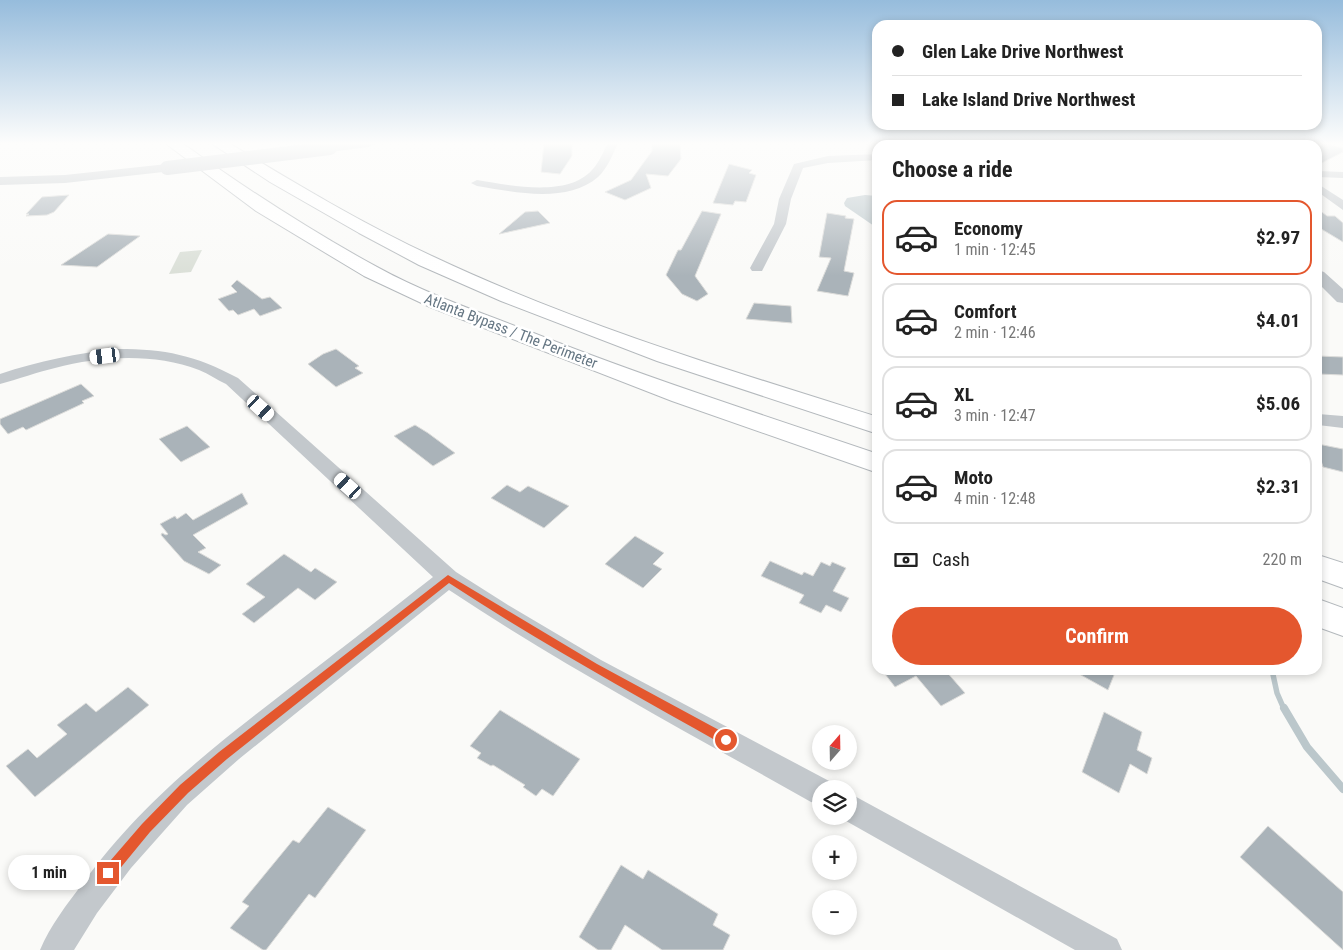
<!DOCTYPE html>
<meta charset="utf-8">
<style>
body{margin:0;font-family:"Roboto Condensed",sans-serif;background:#f6f6f6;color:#222;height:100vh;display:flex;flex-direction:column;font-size:19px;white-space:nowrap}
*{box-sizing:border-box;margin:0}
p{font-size:16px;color:#767676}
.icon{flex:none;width:28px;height:28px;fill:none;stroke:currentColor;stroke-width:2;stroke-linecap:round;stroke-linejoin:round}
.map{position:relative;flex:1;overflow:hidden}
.drawer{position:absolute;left:872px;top:140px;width:450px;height:535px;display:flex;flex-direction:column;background:#fff;border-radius:15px;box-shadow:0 2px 8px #0003}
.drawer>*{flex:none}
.guide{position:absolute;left:872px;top:20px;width:450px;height:110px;border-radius:15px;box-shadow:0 2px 8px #0003;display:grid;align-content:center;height:110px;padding:0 20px;background:#fff}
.needle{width:32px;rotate:20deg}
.controls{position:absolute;left:812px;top:725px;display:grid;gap:10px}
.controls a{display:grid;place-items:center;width:45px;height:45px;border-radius:50%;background:#fff;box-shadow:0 2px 8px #0003;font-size:25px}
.end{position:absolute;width:22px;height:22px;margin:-11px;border:6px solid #e4572e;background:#fff;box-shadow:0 0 0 2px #fff}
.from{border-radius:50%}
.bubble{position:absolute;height:35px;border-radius:18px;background:#fff;box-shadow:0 2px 8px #0003;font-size:16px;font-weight:700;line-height:35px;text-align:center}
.car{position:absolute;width:15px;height:30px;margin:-15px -8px;border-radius:6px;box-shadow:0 0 4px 1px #0007;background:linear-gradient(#fff 24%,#345 0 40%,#fff 0 76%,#345 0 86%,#fff 0)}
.guide b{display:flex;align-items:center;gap:18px;height:48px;font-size:19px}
.guide b+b{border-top:1px solid #e0e0e0}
.guide i{width:12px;height:12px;background:#222}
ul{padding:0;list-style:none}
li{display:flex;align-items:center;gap:15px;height:75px;margin:0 10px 8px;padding:0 10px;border:2px solid #e0e0e0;border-radius:15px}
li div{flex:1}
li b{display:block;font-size:19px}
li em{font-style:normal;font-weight:700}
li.active{border-color:#e4572e}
li>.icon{width:45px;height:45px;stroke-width:1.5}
h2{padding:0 20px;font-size:22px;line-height:60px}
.pay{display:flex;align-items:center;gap:12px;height:55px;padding:0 20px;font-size:19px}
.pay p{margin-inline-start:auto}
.cta{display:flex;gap:10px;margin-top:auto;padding:10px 20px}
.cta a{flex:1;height:58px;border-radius:30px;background:#e4572e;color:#fff;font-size:20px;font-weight:700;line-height:58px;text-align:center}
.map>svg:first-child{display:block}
.green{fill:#dadfd7}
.water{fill:#bbc7cb}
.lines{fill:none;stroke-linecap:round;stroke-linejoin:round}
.stream-far1{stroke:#bbc7cb;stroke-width:5.5}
.stream{stroke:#bbc7cb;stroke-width:8}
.building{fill:#aab3b9;stroke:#dcdcda}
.motorway-casing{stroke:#b4b9bd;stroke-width:2}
.minor{fill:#c3c8cc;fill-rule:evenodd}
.tertiary{fill:#c3c8cc;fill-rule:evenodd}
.motorway{fill:#fff;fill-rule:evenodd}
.tertiary-bridge{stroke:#c3c8cc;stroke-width:14}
.route{fill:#e4572e}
.labels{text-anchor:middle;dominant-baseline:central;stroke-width:5;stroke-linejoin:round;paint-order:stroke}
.far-street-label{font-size:15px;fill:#657683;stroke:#fff}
</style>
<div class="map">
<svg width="1343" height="950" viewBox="0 0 1343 950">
<rect width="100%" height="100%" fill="#fafaf8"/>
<path class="green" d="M202,250l-11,22 -22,2 11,-22z"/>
<path class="water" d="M865,195l12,1v32l-32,-22 -1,-3 3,-5z"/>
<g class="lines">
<path class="stream-far1" d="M1272,670l5,23 7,16"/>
<path class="stream" d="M1284,708l23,39 36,42"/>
</g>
<path class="building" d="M544,143h28v13l-12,18 -19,-2z
M652,143h28l1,16 -13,17 -22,-2 5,14 -26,12 -20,-8 26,-12 21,-29z
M1323,143l20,5v4l-25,13v-17z
M729,164l23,6 -3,3 7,2 -10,27 -11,-1 -2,4 -20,-2z
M69,195l-15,17 -7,3 -21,1 3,-2h-3l16,-17z
M1318,209l9,7h8l8,7v19l-25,-15z
M538,211l12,12 -51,11 26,-22z
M702,211l19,3 -26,62 13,18 -11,7 -15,-7 -16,-19 12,-25h3z
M827,213l19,3 -1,2 9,1 -10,52 10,2 -6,23 -31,-5 14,-33 -12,-1z
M108,234l32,2 -43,31 -36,-2z
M237,280l25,19 8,-2 12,11 -22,8 -6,-7 -16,6 -5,-5 -4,1 -11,-12 19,-7 -6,-6z
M754,303l37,3 1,17 -46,-4z
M336,349l23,17 -4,2 8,5 -27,14 -28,-23 15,-10z
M1318,356l25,1v18l-25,-1z
M81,384l13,12 -12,5 2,2 -58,27 -3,-3 -15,7 -8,-10v-5z
M415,425l13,8 27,20 -22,13 -39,-30z
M187,426l23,21 -29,15 -22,-23z
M1318,444l25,5v23l-20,-5 -5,-16z
M507,485l13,7 8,-6 41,20 -25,22 -53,-30z
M242,493l6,11 -55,31 13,13 -8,4 23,13 -12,9 -25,-13 -23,-26 1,-2 4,2 2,-1 -8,-10 15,-8 2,3 9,-6 7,7z
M635,536l29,17 -11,11 9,5 -19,19 -38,-24z
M284,554l27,18 4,-4 22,14 -22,18 -17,-12 -44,35 -12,-9 23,-17 -19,-13z
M770,561l32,14 2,-3 9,4 8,-14 9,4 2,-4 14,6 -13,23 16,7 -8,14 -15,-7 -5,8 -22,-10 5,-8 -43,-19z
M882,670h63l20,23 -24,13 -25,-30 -21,11z
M1072,670h44l-8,20z
M128,687l21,18 -114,92 -29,-31 22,-17 9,9 30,-24 -10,-9 29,-22 10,9z
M500,710l80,49 -27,37 -11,-7 -6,7 -13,-9 2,-2 -32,-20 -2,1 -14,-8 4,-5 -11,-7z
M1104,712l38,20 -5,18 15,8 -5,16 -17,-10 -11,29 -37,-21z
M328,807l38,23 -51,68 -6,-4 -43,56h-3l-33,-22 19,-22 -7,-4 51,-62 6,3z
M1268,826l75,66v58l-103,-93z
M621,865l22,14 5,-9 70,44 -5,11 17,10 -7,15h-61l-37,-25 -14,25h-13l-19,-13z"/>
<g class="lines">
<g class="motorway-casing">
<path id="motorway" d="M165,143h17c63,45 127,87 195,124 47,26 99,44 149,63 115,46 234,84 352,124v19l-206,-72 -242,-94 -66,-31 -108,-65z
M211,143h18c67,41 134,81 205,114 142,67 294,113 444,160v17l-221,-73 -156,-60 -82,-36 -60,-32 -89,-51z
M1318,555l25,8v25l-25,-9z
M1318,599l25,9v28l-25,-9z"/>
</g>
<path class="minor" d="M608,143h10c-5,11 -11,26 -20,34 -31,27 -84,15 -121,9l-6,-3 6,-3c32,5 90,18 115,-10 7,-7 11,-18 16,-27z
M931,143h10l-11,2z
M1270,143h11l-12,2z
M878,154v6l-50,3 -25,5 -12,31 -5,25 -24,47h-10l-2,-3 24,-44 5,-25 15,-35 34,-8z
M1318,171l25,1v6l-25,-1z
M1318,184l25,16v10l-25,-18z
M118,349c47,0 77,6 120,29l218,194 52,33 93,55 230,122 2,7h-12v16l-10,-3c-122,-69 -246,-135 -362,-212l-210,169 -52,46 -56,63 -34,45 -23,37h-34c10,-24 27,-46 43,-67 57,-78 119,-127 194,-185 52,-40 104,-80 156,-121l-207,-193c-9,-4 -17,-10 -27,-14 -45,-17 -98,-14 -144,-2 -18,4 -36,11 -55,16v-10c39,-13 77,-21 118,-25z
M1318,414l25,2v12l-25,-3z
M849,793l268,146 5,11h-47l-236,-133 10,-1z"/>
<path class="tertiary" d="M337,143h38l-6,4 -39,5 -6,-4 2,-3z
M1167,143h12l1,2h-12z
M167,164l6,4 -1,3 -107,12 -65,2v-8l65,-2z
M1318,270l6,2 19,17v14l-6,-1 -19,-19z"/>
<use href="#motorway" class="motorway"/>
<path class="tertiary-bridge" d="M167,168l163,-20"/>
</g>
<linearGradient id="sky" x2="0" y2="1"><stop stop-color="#96bcdc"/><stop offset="0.52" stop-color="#fdfdfc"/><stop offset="1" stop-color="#fdfdfc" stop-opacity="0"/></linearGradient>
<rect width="1343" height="276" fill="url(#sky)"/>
<path class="route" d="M448,575l149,89 133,72 2,4 -2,4 -4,1 -4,-1c-92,-52 -185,-103 -273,-161l-222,176 -39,34 -38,39 -37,45 -5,2 -4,-2 -2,-4 2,-5 38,-44 38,-39 39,-33z"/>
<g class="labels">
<g class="far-street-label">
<text transform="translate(511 331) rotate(21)">Atlanta Bypass / The Perimeter</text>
</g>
</g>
</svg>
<div class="controls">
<a><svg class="needle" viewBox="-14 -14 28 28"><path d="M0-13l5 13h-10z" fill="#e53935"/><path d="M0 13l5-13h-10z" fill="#767676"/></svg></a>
<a><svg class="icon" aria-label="layers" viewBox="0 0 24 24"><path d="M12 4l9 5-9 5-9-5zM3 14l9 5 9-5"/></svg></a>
<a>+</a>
<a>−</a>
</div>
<i class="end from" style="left:726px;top:740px"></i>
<i class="end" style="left:108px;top:873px"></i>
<div class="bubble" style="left:8px;top:855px;width:82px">1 min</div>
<i class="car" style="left:105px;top:356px;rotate:263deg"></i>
<i class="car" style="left:261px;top:408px;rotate:132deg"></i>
<i class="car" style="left:348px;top:486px;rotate:312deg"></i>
<div class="guide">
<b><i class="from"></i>Glen Lake Drive Northwest</b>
<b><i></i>Lake Island Drive Northwest</b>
</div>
<section class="drawer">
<h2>Choose a ride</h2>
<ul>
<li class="active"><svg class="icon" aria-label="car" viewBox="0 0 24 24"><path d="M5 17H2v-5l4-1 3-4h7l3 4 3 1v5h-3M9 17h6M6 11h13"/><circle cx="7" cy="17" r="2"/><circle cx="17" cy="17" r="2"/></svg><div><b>Economy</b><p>1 min · 12:45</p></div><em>$2.97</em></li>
<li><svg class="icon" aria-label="car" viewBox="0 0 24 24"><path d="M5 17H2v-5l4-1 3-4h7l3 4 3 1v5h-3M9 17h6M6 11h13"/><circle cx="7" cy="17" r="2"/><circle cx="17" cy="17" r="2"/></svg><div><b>Comfort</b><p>2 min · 12:46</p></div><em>$4.01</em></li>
<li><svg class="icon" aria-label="car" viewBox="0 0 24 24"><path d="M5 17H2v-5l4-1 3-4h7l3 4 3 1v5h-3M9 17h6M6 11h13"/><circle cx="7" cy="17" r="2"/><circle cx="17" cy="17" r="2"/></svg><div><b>XL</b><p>3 min · 12:47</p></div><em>$5.06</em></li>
<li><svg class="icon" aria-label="car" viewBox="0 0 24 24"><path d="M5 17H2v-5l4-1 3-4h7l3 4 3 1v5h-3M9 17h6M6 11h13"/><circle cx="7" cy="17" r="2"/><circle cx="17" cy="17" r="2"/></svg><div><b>Moto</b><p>4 min · 12:48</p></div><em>$2.31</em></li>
</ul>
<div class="pay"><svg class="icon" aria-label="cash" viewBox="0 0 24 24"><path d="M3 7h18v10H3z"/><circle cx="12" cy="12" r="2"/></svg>Cash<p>220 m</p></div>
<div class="cta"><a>Confirm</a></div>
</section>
</div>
